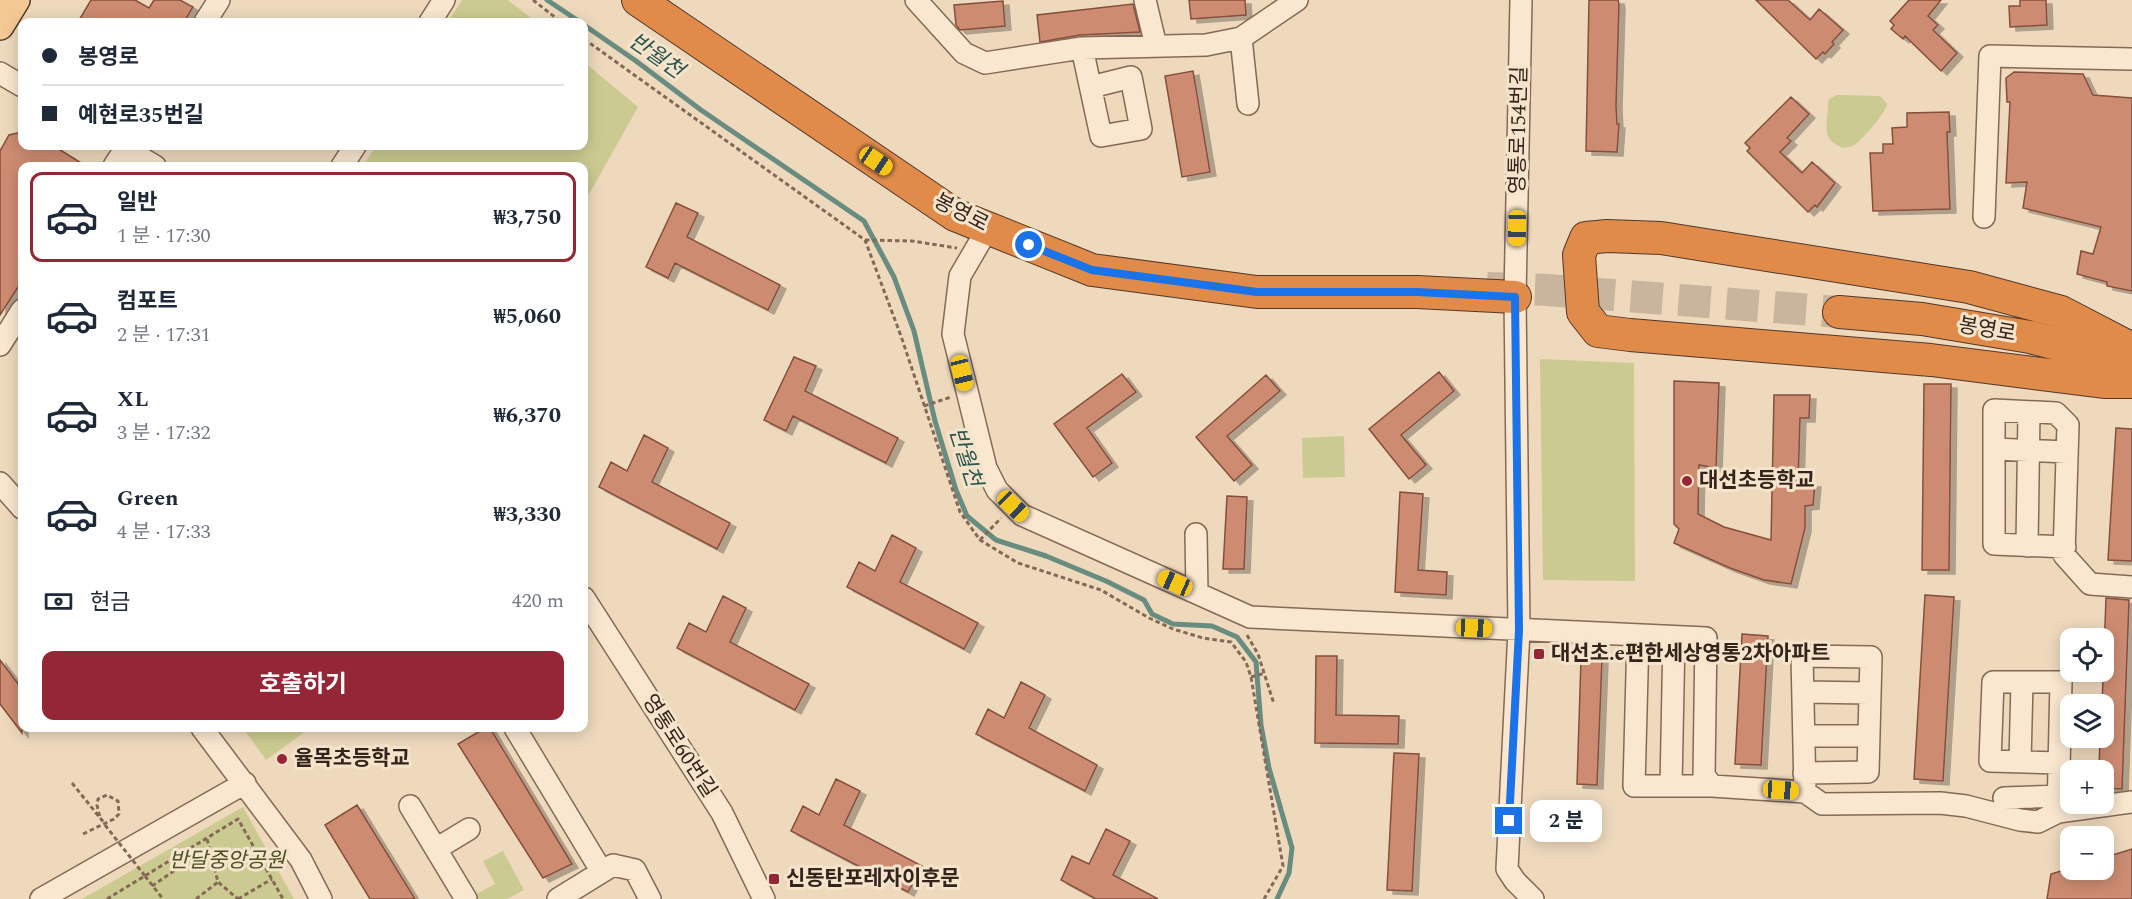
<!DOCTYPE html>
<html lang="ko">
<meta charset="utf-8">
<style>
body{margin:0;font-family:Spectral,"Noto Sans KR",serif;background:#f2f2f3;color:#1f2937;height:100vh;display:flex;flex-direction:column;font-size:22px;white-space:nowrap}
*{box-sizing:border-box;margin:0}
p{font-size:20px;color:#747a83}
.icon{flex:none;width:33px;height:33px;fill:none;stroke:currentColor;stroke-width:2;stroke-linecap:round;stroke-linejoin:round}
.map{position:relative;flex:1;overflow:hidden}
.drawer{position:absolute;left:18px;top:162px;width:570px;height:570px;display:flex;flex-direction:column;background:#fff;border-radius:12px;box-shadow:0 3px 15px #0003}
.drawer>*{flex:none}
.top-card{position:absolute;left:18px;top:18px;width:570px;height:132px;border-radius:12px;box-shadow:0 3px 15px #0003;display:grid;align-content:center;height:132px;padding:0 24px;background:#fff}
.tools{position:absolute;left:2060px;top:628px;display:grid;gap:12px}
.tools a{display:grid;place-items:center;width:54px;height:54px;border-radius:12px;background:#fff;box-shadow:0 3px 15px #0003;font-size:30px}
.end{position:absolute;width:27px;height:27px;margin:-14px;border:8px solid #1a73e8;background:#fff;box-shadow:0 0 0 3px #fff}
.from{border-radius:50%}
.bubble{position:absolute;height:42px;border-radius:12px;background:#fff;box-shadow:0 3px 15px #0003;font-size:20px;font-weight:700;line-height:42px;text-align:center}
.car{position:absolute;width:18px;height:36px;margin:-18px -9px;border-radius:8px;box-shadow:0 0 4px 2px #0007;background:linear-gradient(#f5c518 24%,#345 0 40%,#f5c518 0 76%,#345 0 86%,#f5c518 0)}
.top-card b{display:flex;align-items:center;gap:21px;height:57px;font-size:22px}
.top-card b+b{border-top:2px solid #e0e1e3}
.top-card i{width:15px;height:15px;background:#1f2937}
ul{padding:10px 0 0;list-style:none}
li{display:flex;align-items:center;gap:18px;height:90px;margin:0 12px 9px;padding:0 12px;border:3px solid transparent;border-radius:12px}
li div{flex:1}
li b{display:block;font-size:22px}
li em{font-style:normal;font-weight:700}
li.on{border-color:#952635}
li>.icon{width:54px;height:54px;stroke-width:1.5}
.pay{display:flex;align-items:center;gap:15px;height:66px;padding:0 24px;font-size:22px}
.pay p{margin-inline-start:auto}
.button{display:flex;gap:12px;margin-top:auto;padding:12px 24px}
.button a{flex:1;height:69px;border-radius:12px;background:#952635;color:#fff;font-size:24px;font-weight:700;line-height:69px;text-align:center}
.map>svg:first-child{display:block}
.green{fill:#cbcb91}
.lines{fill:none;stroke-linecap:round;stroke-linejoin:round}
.stream{stroke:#688c7f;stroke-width:5}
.building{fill:#cd8c72;stroke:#854f3c;stroke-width:1.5;filter:url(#shadow)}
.highway-tunnel{stroke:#c9b59d;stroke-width:32;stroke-dasharray:32 16;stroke-linecap:butt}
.minor-casing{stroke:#856956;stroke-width:24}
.major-casing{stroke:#53382b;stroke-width:30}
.highway-casing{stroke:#53382b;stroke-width:34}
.path{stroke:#856956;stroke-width:3;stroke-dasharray:4.5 3;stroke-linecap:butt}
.minor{stroke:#f9e7d0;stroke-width:21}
.major{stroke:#f3c893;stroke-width:27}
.highway{stroke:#e08b4a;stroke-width:32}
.path-bridge{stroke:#856956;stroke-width:3;stroke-dasharray:4.5 3;stroke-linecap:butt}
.route{stroke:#1a73e8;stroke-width:8}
.poi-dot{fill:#952635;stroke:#f5e4cc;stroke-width:2}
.labels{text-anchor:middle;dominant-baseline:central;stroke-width:6;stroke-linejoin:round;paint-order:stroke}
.street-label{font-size:21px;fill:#34241b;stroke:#f5e4cc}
.poi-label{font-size:21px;font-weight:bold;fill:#34241b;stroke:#f5e4cc;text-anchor:start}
.park-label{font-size:21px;font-style:italic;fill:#4b5121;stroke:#f5e4cc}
.water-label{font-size:22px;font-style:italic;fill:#2a554c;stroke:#f5e4cc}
</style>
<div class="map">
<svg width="2132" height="899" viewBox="0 0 2132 899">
<defs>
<filter id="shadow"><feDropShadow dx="6" dy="4" stdDeviation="0" flood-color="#0004"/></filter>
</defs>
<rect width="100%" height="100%" fill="#eed9bd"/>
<path class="green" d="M462,0h46l28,22h-88z
M584,62l54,45 -54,96v-37h-221l13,-20h208z
M1837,95l43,1 7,8c-1,9 -26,37 -34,42 -1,0 -9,2 -9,2 -25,-8 -16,-25 -16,-45l1,-4z
M1540,359l94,4 1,218 -92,-1z
M1344,436l1,41 -42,1 -1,-40z
M243,728h67l-44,32z
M243,807l51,92h-212z
M503,851l21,39 -17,9h-35l-1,-2 24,-13 -12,-23z"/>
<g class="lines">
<path class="stream" d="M547,0l33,22
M584,25l52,36 65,49 163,111 30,56 20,54 21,90 21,69 11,26 29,24 50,16 60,25 38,19 8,14 21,10 39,2 25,11 19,25 5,63 8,43 23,80 -3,25 -12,26"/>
</g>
<path class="building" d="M91,0h44l14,8 5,-8h26l13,7 -9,15h-106z
M1189,0h56l1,15 -55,4z
M1589,0h29l1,4 -3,102 1,18h2l-2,28 -31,-1z
M1756,0h32l22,20 9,-11 24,21 -11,12 2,2 -9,10 -2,-2 -7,7z
M1909,0h32l-13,16 10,9 -5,5 24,23 -16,18 -36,-35 -2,3 -12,-10 3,-4 -4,-4z
M2020,0h26l1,25 -37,2 -1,-21h11z
M1003,1l2,25 -45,4 -4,-5 -2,-20z
M1133,4l7,28 -60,3 -40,7 -3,-27z
M1193,71l17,101 -28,5 -17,-101z
M2014,72l69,2 10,21 39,3v193l-25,-5v-4l-30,-8 4,-23 12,3 8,-27 -78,-19 4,-26 -21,1 4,-81h-3l-1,-24z
M1791,97l18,17 -22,24 4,3 -11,11 22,21 10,-11 23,21 -18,24 -2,-2 -7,7 -61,-61 3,-3 -5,-5z
M1949,112l1,20h-3l3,77 -77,2 -3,-58h13v-9h10l-1,-16 15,-1v-14z
M22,132v14h32l32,20h-64v115l-22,34v-164l9,-16z
M676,203l22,10 -11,24 93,48 -12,25 -93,-47 -7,15 -22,-11z
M794,357l22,9 -11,25 93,47 -12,25 -93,-47 -7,15 -22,-11z
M1439,372l15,19 -53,44 25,30 -17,14 -40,-50z
M1122,374l14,18 -49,36 25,35 -19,14 -39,-53z
M1266,375l14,16 -53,45 25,29 -18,16 -38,-44z
M1674,381l45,2 -3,85 -17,-3 -1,49 26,13 47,13 3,-145h36l-1,23h-9l-2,65h17l-2,22 -8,1v22l-14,56 -27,-4 -34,-12 -56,-25 5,-14 -5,-5z
M1924,384h27l-2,186h-27z
M2116,428l16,1v132l-24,-1z
M644,435l24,13 -16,34 78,41 -13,26 -118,-62 12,-25 16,9z
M1400,492l23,2 -5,76 29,2 -1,23 -51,-3z
M1227,496l20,1 -3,72h-21z
M892,535l24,13 -16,34 78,41 -14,26 -117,-62 12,-25 16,9z
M1925,595l29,2 -11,184 -29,-2z
M723,596l23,12 -16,34 79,42 -14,26 -118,-62 12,-25 17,9z
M2106,598l23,2 -7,189 -19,-1v-17h-4l1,-33h3l-1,-33z
M1742,634l26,2 -7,129 -26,-1z
M1316,656h21l-1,59 63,1 -1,28 -83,-1z
M1581,659h21l-5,126 -20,-1z
M0,660l22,29v44l-22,-29z
M1021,682l24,13 -16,33 68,37 -12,26 -109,-57 12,-25 16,9z
M485,728h5l82,136 -29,14 -85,-134z
M1394,753l25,1 -7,137 -25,-1z
M836,779l24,12 -16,34 78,41 -14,26 -117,-61 12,-25 16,9z
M357,805l58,94h-45l-45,-74z
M1106,829l24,12 -17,34 45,24h-62l-35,-19 11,-24 17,8z
M2132,849v50h-85l4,-25 13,-4h39v-12z"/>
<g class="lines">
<path class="highway-tunnel" d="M1487,288l60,2 292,22"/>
<g class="minor-casing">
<path id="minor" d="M916,0l48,53 21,10 97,-15 124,-3 35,-7 56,-38
M1145,0l11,46
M1521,0l-6,297 4,333 -12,239 8,12 18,18
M205,22l14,-22
M430,22l14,-22
M1241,38l7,66
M1082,48l19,88 40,-7 -10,-52 -40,10
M0,73l22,13
M121,146l34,20
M114,166l13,-20
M342,166l13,-20
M1984,217l6,-161 142,3
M988,228l-28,48 -7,58 33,134 11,22 25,25 228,102 456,21 -2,137 8,11 93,6
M0,345l22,-35
M1994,449l73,3
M0,483l22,25
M1196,534l1,59
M2027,546l2,-134
M2065,547l-71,-3v-134l62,3 12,12 -4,130 26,29 42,3
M584,598l138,215 42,86
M1638,636l-4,150h78
M1803,692l67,1
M202,728l99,132 20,39
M515,728l87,144
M1804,736h65
M2020,762l2,-80
M2059,763l-69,-2 3,-79h68l-3,130 74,-10
M1804,773l64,-1 3,-115 -69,-1 3,136 17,12 118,-1 26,3 54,14 18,2 20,-10
M1671,786l3,-149
M2004,798l55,-2
M410,806l56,93
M436,849l33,-20
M41,899l204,-116
M558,899l55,-34 22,5 15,29"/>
</g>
<g class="major-casing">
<path id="major" d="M0,26l16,-26"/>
</g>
<g class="highway-casing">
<path id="highway" d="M638,0l317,215 137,55 165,22h160l98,5
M1839,312l83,7 108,18 102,27
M2132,349l-71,-37 -92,-25 -308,-49 -54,-2 -21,2 -7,17 4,57 15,19 32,4 301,25 173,22h28"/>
</g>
<path class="path" d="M533,0l28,22
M584,39l281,201 36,96 59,176 20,28 38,23 83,27 48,28 24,11 30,9 28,4 15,20 5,15 32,189 -19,33
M865,240l47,1 45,7
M924,406l27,-9
M980,540l21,-22
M1247,635l11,19 16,50
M1251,677l14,-4
M72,783l33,41
M83,834l31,-15 5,-5 -1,-13 -11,-6 -9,4 -1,6 3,13
M207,839l11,43 20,17
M145,876l18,23
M152,886l26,-18 -6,-8
M107,899l131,-80 45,80
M196,899l22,-17
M238,899l34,-20"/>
<use href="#minor" class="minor"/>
<use href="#major" class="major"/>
<use href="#highway" class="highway"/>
<path class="path-bridge" d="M105,825l40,51"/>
</g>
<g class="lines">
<path class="route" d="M1029,245l63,25 165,22h160l98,5 4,333 -10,191"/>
</g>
<g class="poi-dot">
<circle cx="1687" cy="481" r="6"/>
<rect x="1533" y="648" width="12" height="12" rx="3"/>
<circle cx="282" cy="759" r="6"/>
<rect x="768" y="873" width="12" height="12" rx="3"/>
</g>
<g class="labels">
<g class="street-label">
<text transform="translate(1519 130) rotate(-89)">영통로154번길</text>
<text transform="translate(961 213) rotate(27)">봉영로</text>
<text transform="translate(1987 330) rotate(10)">봉영로</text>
<text transform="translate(679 746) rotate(57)">영통로60번길</text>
</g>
<g class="poi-label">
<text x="1699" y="481">대선초등학교</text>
<text x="1551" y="654">대선초.e편한세상영통2차아파트</text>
<text x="294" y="759">율목초등학교</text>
<text x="786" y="879">신동탄포레자이후문</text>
</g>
<g class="park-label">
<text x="227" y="861">반달중앙공원</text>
</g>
<g class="water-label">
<text transform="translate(656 56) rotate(35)">반월천</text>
<text transform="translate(965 457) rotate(72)">반월천</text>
</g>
</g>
</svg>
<div class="tools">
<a><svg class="icon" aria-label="locate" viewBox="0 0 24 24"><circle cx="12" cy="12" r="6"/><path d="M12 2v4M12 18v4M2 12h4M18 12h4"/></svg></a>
<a><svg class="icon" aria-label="layers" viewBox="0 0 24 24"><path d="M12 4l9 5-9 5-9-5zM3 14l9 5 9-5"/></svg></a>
<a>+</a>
<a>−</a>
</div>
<i class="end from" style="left:1029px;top:245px"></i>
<i class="end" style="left:1509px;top:821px"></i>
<div class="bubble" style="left:1530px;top:800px;width:72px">2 분</div>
<i class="car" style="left:876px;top:161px;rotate:124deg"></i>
<i class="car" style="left:1517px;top:228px;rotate:181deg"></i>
<i class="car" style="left:962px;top:373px;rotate:166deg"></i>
<i class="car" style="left:1013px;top:506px;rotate:134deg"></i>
<i class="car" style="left:1175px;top:583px;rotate:294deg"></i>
<i class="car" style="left:1474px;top:628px;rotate:92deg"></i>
<i class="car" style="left:1781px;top:790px;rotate:94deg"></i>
<div class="top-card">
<b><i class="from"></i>봉영로</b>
<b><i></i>예현로35번길</b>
</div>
<section class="drawer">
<ul>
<li class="on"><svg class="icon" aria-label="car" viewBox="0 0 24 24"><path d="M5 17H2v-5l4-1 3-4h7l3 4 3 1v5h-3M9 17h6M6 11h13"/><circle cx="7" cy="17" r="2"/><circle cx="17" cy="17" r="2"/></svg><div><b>일반</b><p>1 분 · 17:30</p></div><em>₩3,750</em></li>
<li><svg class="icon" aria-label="car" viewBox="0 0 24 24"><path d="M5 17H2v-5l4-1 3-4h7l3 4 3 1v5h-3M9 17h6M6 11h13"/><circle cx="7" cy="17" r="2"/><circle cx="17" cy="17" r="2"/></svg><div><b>컴포트</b><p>2 분 · 17:31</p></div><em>₩5,060</em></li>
<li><svg class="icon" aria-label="car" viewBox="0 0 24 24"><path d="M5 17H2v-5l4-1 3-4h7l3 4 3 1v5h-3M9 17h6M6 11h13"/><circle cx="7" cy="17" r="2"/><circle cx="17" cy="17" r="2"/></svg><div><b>XL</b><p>3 분 · 17:32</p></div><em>₩6,370</em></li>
<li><svg class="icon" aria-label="car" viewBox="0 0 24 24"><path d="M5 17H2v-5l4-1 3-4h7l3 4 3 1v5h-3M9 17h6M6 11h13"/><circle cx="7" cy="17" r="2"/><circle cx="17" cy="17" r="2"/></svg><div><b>Green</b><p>4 분 · 17:33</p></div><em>₩3,330</em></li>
</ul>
<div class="pay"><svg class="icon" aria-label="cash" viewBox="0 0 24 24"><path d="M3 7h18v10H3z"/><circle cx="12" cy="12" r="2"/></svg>현금<p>420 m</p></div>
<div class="button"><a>호출하기</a></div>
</section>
</div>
